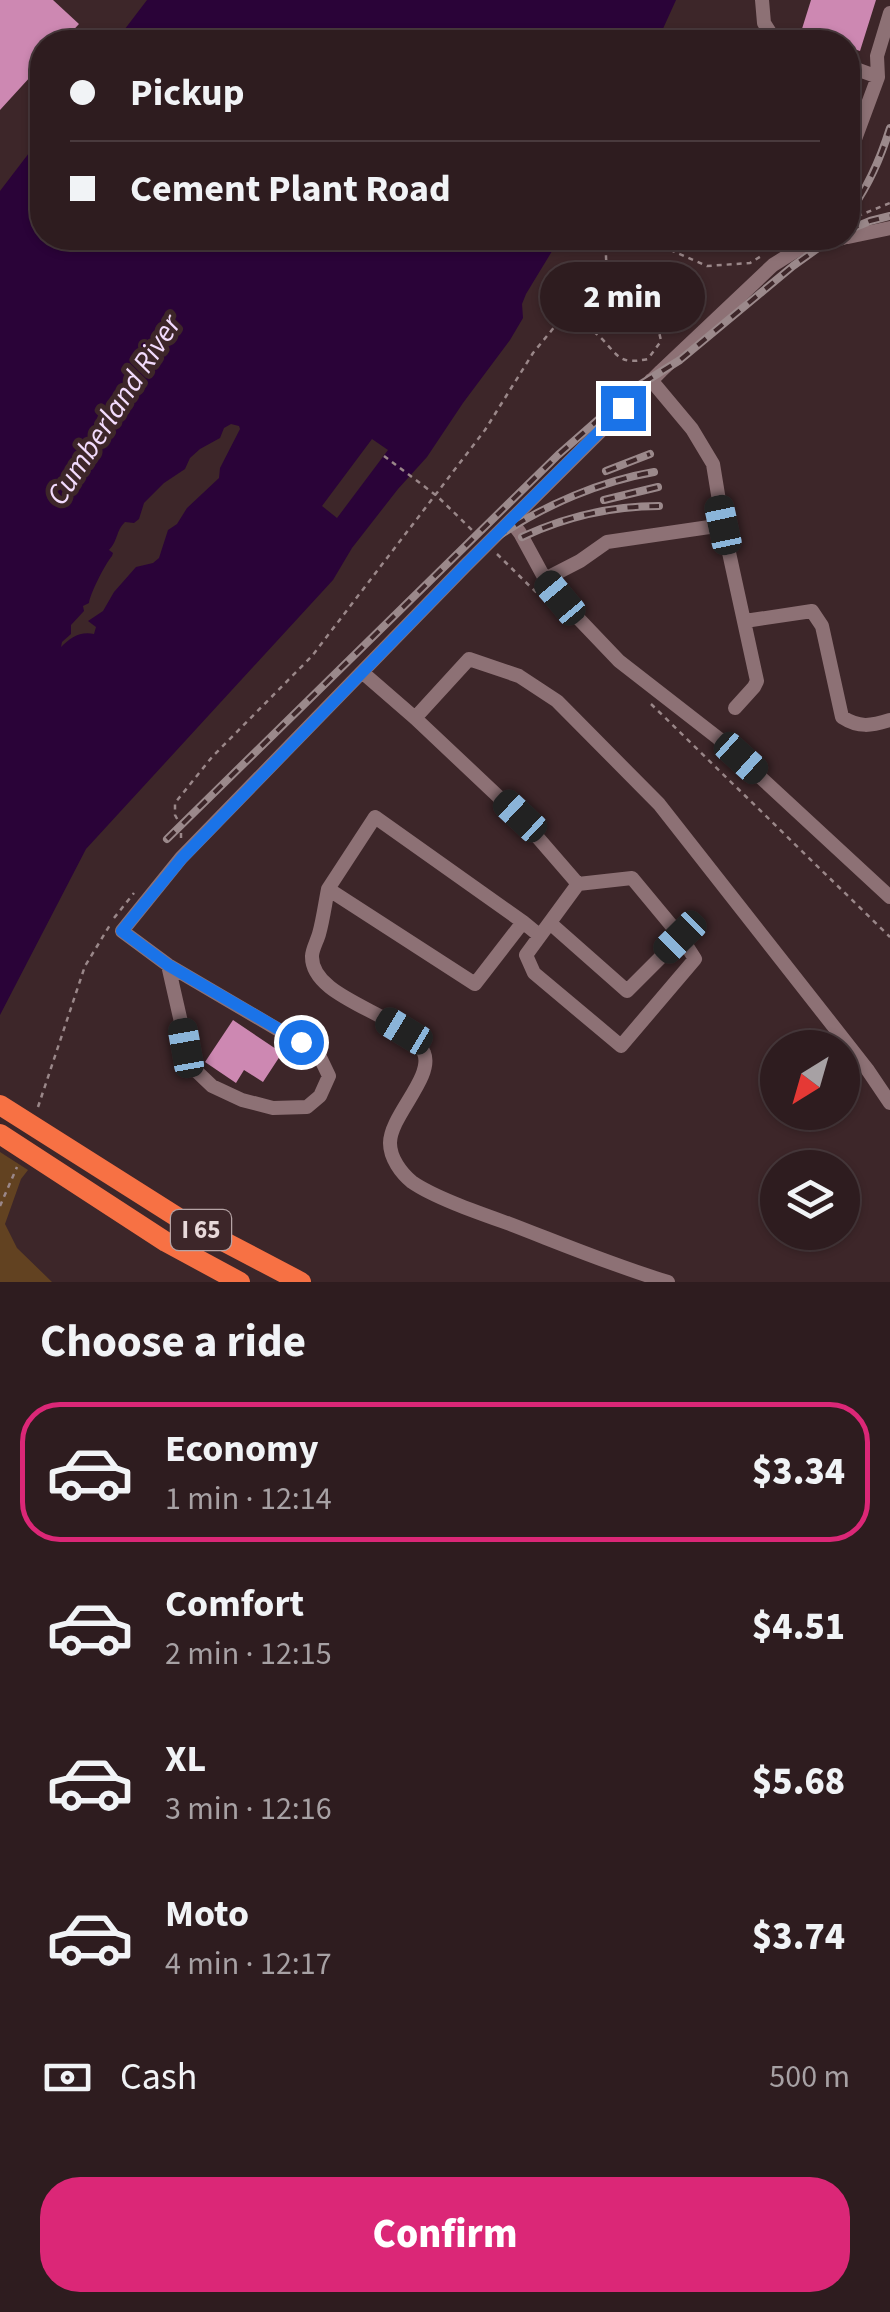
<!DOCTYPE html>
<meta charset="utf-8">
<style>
body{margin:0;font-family:"Source Sans 3",sans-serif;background:#362528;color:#f1f3f6;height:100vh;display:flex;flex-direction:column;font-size:38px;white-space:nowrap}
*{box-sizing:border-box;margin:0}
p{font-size:32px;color:#a7a1a4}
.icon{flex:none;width:55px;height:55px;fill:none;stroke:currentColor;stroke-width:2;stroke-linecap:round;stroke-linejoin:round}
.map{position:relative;height:1282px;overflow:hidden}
.sheet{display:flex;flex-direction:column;background:#2e1c1f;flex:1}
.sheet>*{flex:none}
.guide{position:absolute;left:30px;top:30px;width:830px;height:220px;border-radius:40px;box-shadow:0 2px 8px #0004,0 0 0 2px #493a3d;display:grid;align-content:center;height:220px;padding:0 40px;background:#2e1c1f}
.needle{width:65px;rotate:217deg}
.buttons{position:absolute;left:760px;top:1030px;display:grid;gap:20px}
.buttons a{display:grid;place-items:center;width:100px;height:100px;border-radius:50%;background:#2e1c1f;box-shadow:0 2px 8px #0004,0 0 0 2px #493a3d;font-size:50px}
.end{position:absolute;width:45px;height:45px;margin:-22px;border:12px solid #1a73e8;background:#fff;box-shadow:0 0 0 5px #fff}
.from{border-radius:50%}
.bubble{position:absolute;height:70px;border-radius:35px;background:#2e1c1f;box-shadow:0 2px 8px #0004,0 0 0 2px #493a3d;font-size:32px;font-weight:800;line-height:70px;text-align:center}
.car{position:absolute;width:30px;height:60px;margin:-30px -15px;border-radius:12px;box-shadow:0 0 8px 2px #0007;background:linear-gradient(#222 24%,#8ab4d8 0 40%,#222 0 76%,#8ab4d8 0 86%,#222 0)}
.guide b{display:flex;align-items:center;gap:35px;height:95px;font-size:38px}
.guide b+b{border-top:2px solid #493a3d}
.guide i{width:25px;height:25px;background:#f1f3f6}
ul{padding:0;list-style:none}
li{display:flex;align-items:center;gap:30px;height:140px;margin:0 20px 15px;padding:0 20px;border:5px solid transparent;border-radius:40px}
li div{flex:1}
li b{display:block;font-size:38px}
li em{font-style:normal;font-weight:800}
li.current{border-color:#db2777}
li>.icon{width:90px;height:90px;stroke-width:1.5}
h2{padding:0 40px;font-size:45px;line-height:120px}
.pay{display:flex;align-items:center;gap:25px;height:110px;padding:0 40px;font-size:38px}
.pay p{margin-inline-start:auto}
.action{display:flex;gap:20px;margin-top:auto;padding:20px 40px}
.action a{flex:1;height:115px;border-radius:40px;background:#db2777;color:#fff;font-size:40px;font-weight:800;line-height:115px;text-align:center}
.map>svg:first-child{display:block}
.green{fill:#624221}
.water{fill:#2a0338;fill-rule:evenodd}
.building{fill:#cd88b2}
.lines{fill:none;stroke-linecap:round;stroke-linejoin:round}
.path{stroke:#9a8789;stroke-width:2.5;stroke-dasharray:5 5;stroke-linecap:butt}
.minor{stroke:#8d7175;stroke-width:14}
.highway{stroke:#f77144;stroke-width:20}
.rail-casing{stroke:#9b898b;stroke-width:8}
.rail{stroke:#3d2629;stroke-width:4;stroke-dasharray:11;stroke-linecap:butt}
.route{stroke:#1a73e8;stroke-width:12}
.labels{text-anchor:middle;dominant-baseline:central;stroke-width:10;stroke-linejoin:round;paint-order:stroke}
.shield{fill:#3d2629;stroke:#b5a3a5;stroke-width:2.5}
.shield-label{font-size:25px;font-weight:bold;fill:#e8d9da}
.water-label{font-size:30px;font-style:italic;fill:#f2dbfd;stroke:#3d2629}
</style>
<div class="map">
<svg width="890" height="1282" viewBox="0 0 890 1282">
<rect width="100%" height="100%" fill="#3d2629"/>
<path class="green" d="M0,1152l28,18 -7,9 -16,45 12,24 35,34h-52z"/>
<path class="water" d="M147,0h529l-19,42h-542z
M42,136v102h518l-34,56 -4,10 1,14 -13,22 -47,63 -36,54 -29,32 -46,59 -19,32 -247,269 -86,166v-824zM231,424l8,2 1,3 -20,39 -1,10 -32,30 -10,16 -9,6 -9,28 -6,5 -17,4 -22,25 -11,19 -15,10 8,6 -2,7c-14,-3 -24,4 -33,13l1,-5 9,-8v-9l13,-14 -1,-5 6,-3c1,-9 16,-39 23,-47l1,-3 -4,-3c9,-9 7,-20 16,-28l9,1 5,-4 5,-16 20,-20 21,-14 5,-11 10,-9 20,-11 4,-10zM372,439l16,11 -51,68 -15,-12z"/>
<path class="building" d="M0,0h53l26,24 -17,18h-20v22l-42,46z
M811,0h65l-16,51 -12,-4v-5h-15l-32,-10z
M233,1020l49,33 -19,29 -19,-12 -8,13 -31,-21z"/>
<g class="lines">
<path class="path" d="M848,220l42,-17
M632,238l27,7 48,21 43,-3 13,-8
M384,456l53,40 40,39
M497,554l48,47
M651,704l239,233
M181,838v-12l-6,-11v-12l37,-46 100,-101 173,-226 48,-77 23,-28 18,-4c8,5 20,9 27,17 18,18 17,27 47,21l13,-18c-3,-16 -10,-33 -22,-44 -24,-21 -34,-11 -33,-50l15,-9
M114,918l20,-25
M38,1107l47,-141 25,-41
M0,1206l17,-39"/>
<path class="minor" d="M762,0l2,23 12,19
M848,66l30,11
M848,158l30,-81 -1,-21 13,-43
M848,237l42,-9
M511,521l9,12 25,46 35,-18 27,-19 116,-17 -10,-61 -21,-35 -41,-49
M723,525l34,156 -3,6 -19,21
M545,579l32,38 42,44 99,77 172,159
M745,621l67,-10 10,15 20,91c17,11 29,9 48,3
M362,672l53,46 105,99 58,67 -52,71 8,18 87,73 74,-87 -14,-22 -49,-59 -54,6
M415,718l54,-59 50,17 38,25 102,103 208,265 23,34
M328,889c-3,15 -5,31 -9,45 -2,7 -7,16 -7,22 -1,45 97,58 112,97 10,24 -34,63 -34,90 0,15 11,30 22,39 23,16 70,32 98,42 52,20 104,42 158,58
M523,922l-48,62 -147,-95 47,-72 148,105 17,14
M550,923l77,68 54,-54
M168,965l150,88 11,23 -9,20 -13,11 -34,1 -31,-8 -30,-14 -21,-20 -23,-101 -46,-34 59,-73 283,-291 197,-196 112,-106 27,-17 43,-10"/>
<path class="highway" d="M0,1105l177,112 124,65
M0,1134l166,108 74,40"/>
<g class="rail-casing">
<path id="rail" d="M848,214c20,-26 32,-54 42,-86
M848,230l22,-9 20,-5
M606,471l44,-17
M604,500l54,-13
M522,537c43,-20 89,-31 137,-31
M463,565c13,-9 24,-21 37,-30 45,-30 101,-54 154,-63
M167,839l391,-384 75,-66 47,-29 113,-94 39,-28"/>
</g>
<use href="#rail" class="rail"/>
</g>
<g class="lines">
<path class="route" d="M301,1042l-133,-77 -46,-34 60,-73 282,-291 159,-159"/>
</g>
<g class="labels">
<rect class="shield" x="171" y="1210" width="60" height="40" rx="8"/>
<g class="shield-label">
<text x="201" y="1230">I 65</text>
</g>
<g class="water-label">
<text transform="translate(114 410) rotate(-57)">Cumberland River</text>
</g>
</g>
</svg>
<div class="buttons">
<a><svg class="needle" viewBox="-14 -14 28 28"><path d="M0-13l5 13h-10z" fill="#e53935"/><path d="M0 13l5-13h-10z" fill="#a7a1a4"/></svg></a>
<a><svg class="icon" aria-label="layers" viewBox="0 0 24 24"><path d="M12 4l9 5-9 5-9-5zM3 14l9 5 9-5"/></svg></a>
</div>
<i class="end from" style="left:301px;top:1042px"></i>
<i class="end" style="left:623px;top:408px"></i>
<div class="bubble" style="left:540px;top:262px;width:165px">2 min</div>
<i class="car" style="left:723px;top:525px;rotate:348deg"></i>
<i class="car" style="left:560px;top:598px;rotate:320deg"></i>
<i class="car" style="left:741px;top:758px;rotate:132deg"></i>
<i class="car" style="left:520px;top:816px;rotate:313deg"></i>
<i class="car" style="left:680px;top:937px;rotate:225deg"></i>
<i class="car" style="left:404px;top:1031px;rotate:301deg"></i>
<i class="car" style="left:186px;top:1048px;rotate:350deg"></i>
<div class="guide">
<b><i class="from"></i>Pickup</b>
<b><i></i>Cement Plant Road</b>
</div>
</div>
<section class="sheet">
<h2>Choose a ride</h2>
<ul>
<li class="current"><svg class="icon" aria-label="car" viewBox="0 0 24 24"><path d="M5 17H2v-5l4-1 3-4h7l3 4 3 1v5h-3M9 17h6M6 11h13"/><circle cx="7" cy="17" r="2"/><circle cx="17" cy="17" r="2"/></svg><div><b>Economy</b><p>1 min · 12:14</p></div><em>$3.34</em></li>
<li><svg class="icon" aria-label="car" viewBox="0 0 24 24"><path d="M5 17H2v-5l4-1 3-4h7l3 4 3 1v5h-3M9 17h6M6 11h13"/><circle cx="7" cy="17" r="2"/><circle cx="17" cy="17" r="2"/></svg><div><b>Comfort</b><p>2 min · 12:15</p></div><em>$4.51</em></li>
<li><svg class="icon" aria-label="car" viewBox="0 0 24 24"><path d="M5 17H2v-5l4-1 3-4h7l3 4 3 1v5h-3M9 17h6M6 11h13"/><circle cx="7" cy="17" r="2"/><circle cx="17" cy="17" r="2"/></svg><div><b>XL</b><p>3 min · 12:16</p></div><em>$5.68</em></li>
<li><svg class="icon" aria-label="car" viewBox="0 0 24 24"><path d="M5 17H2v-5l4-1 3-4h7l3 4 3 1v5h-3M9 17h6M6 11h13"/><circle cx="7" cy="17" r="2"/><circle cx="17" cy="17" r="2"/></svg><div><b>Moto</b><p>4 min · 12:17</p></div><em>$3.74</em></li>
</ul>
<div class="pay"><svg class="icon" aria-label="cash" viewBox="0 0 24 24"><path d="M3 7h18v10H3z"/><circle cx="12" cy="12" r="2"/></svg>Cash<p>500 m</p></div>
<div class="action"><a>Confirm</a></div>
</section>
